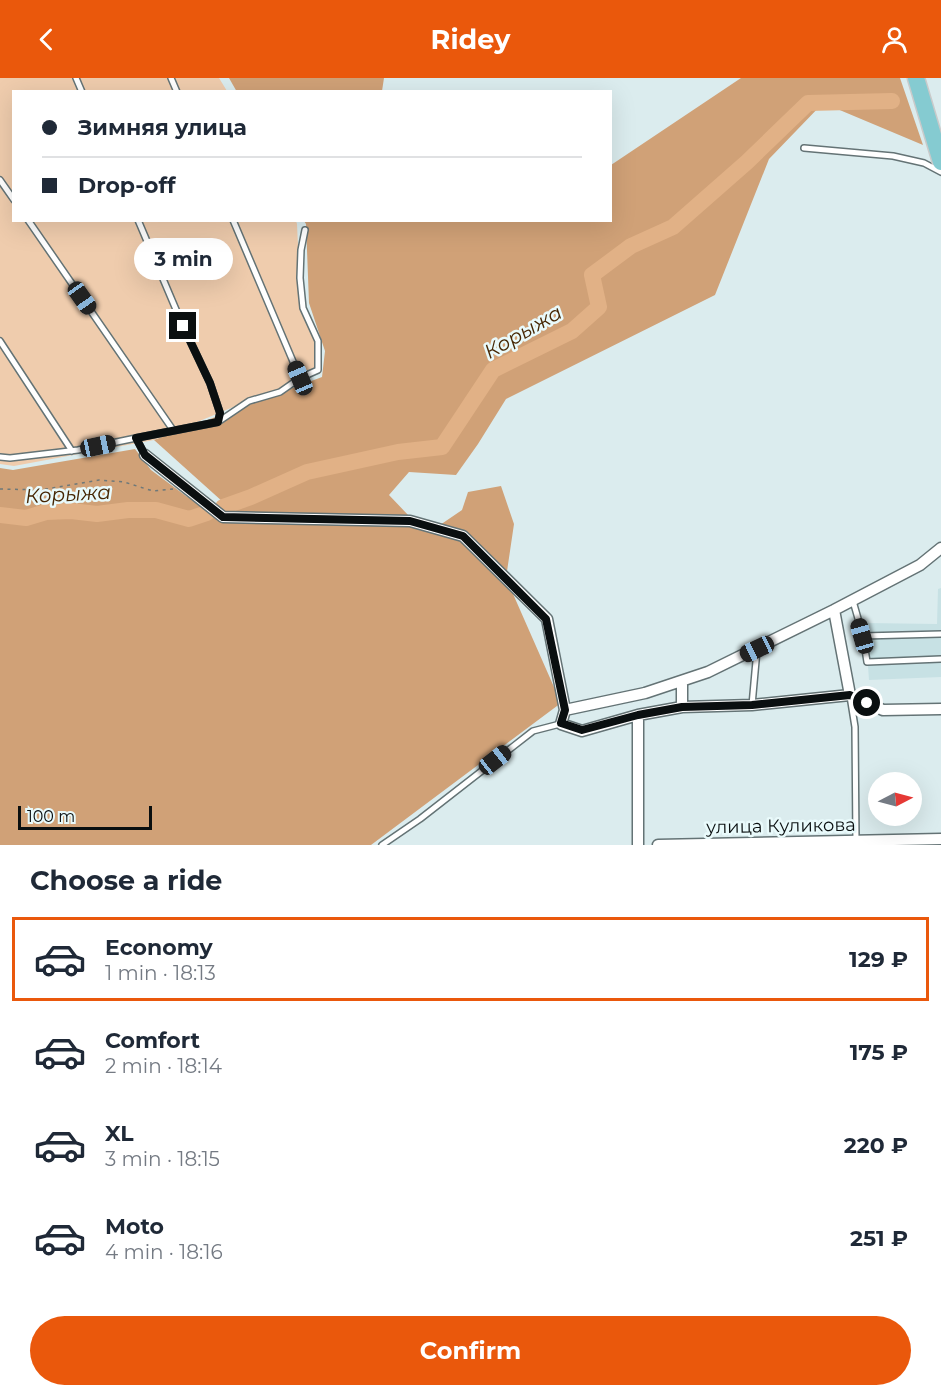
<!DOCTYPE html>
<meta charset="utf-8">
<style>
body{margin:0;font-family:Montserrat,sans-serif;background:#f2f2f3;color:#1f2937;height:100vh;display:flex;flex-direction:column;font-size:22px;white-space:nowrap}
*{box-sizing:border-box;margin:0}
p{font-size:20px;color:#747a83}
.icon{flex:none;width:33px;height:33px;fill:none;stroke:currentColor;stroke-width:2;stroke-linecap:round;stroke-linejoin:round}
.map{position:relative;height:767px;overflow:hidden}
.sheet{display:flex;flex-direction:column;background:#fff;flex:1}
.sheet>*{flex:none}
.banner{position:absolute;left:12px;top:12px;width:600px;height:132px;border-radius:0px;box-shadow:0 6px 24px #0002;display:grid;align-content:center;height:132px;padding:0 30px;background:#fff}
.needle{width:39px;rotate:84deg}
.fabs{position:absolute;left:868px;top:694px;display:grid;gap:12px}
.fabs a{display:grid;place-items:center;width:54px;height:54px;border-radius:50%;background:#fff;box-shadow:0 6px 24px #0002;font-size:30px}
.scale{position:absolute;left:18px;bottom:15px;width:134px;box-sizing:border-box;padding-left:6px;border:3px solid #0a0f10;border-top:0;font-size:16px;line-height:21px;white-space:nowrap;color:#0a0f10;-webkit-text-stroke:4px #e9fafb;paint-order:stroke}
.end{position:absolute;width:27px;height:27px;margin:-14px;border:8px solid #0a0f10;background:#fff;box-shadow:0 0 0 3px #fff}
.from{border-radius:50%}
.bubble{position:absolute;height:42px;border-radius:21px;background:#fff;box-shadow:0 6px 24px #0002;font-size:20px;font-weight:700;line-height:42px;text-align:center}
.car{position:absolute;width:18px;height:36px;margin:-18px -9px;border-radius:8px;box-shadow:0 0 4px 2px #0007;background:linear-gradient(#222 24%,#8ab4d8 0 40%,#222 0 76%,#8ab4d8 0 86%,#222 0)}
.banner b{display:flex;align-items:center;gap:21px;height:57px;font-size:22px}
.banner b+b{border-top:2px solid #e0e1e3}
.banner i{width:15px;height:15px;background:#1f2937}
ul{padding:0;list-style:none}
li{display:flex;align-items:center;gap:18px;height:84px;margin:0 12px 9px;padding:0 18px;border:3px solid transparent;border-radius:0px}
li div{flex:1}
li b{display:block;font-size:22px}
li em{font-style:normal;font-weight:700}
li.selected{border-color:#ea580c}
li>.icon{width:54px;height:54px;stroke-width:1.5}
h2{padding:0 30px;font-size:27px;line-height:72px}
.action{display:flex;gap:12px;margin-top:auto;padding:12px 30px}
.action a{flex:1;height:69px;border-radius:36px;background:#ea580c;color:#fff;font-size:24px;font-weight:700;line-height:69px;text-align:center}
header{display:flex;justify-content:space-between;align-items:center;height:78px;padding:0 30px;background:#ea580c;color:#fff;font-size:27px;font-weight:700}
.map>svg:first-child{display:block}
.built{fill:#c7e1e4}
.green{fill:#efccad}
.forest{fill:#d0a177}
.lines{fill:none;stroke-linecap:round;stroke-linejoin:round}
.river{stroke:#e1b186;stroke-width:16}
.service-casing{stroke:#647375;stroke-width:8}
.minor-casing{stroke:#647375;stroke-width:13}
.primary-casing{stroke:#c9caca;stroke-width:19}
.path{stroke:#6d7879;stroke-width:1.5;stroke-dasharray:3 4.5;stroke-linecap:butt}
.service{stroke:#fff;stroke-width:5}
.minor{stroke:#fff;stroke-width:10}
.primary{stroke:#85cbd1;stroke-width:16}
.route{stroke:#0a0f10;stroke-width:8}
.labels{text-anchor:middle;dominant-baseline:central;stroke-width:5;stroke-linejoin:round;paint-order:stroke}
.street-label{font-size:18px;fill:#0a0f10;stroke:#e9fafb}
.water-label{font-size:20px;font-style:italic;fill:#462603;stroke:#e9fafb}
</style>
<header><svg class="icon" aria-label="back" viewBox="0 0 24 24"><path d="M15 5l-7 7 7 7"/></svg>Ridey<svg class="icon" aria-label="person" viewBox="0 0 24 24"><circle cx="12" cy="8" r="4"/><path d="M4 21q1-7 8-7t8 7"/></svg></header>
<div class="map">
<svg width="941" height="767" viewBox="0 0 941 767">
<rect width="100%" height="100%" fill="#dbecee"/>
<path class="built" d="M941,510v89l-72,3 -4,-57 72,1 1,-35z"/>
<path class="green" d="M0,0h219l8,13 -213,1v128l282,1 1,3 4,86 20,39v24l-83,32 -84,35 -140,26 -14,-2z"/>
<path class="forest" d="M229,0h155l-2,13 -145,1z
M741,0h159l23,67 -100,-42 -54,56 -54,136 -209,104 -28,45 -22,31 -47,-3 -20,23 20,21h-81l-95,-5 -79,-71 168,-63 3,-26 -16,-48 -3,-79 -2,-3 306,-1 1,-55z
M135,371l16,21 35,26 38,25 61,3 155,1 22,-15 6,-18 33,-6 13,38 -8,54 55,125 -190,142h-371v-377l13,2z"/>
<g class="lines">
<path class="river" d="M223,429l28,-10 56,-25 91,-20 44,-5 51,-77 79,-39 27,-24 -7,-32 39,-29 42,-19 74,-65 61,-59 84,-2
M0,437l26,3 20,-6 25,-1 26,3 31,-4h28l33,9 18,-6"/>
<g class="service-casing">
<path id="service" d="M76,0l6,14
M171,0l6,14
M804,70l89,8 31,7 17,9
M0,102l14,20
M28,142l145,210
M138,142l45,106 27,57 10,30 -2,9 -82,16 9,17
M0,263l72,110
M300,300l18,-8v-29l-15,-33 -3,-30 1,-28 4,-20
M218,344l31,-21 31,-9 20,-14 -67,-158
M0,379l10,1 68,-8 58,-12
M853,523l10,35 4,26 74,-3
M863,558l78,-2
M850,618l5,31 1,114
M752,627l5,-55
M382,767l38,-26 113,-88 27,-7"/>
</g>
<g class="minor-casing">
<path id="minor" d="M145,377l78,62 187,4 53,15 84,83 18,91
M941,470l-21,17 -86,45 -126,62 -63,21 -80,17 -4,14 21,7 56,-16 44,-8 70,-2 98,-10 33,15 58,-1
M834,532l16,85
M682,629v-26
M638,637v130
M658,767l283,-6"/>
</g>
<g class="primary-casing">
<path id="primary" d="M916,0l25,84"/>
</g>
<path class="path" d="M0,411l41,1 58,-10 25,2 29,9 20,-2"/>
<use href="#service" class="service"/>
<use href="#minor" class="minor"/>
<use href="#primary" class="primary"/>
</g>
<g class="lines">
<path class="route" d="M183,248l27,57 10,30 -2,9 -82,16 9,17 78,62 187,4 53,15 83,83 19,91 -4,13 21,7 56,-15 44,-8 70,-2 98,-10 17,8"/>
</g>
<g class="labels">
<g class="street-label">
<text transform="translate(781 748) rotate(-1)">улица Куликова</text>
</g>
<g class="water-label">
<text transform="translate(523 254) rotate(-30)">Корыжа</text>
<text transform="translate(68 416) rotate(-3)">Корыжа</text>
</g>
</g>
</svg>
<div class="fabs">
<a><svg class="needle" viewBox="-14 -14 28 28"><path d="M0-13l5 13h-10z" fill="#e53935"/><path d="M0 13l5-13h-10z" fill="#747a83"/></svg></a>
</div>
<div class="scale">100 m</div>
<i class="end from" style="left:867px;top:625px"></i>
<i class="end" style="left:183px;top:248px"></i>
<div class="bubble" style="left:134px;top:160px;width:99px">3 min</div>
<i class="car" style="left:82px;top:220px;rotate:145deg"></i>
<i class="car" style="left:300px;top:300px;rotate:337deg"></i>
<i class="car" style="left:98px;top:368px;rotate:78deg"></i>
<i class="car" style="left:862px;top:558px;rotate:344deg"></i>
<i class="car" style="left:757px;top:571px;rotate:245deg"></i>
<i class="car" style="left:495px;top:682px;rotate:52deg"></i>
<div class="banner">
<b><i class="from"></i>Зимняя улица</b>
<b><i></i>Drop-off</b>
</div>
</div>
<section class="sheet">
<h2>Choose a ride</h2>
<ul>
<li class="selected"><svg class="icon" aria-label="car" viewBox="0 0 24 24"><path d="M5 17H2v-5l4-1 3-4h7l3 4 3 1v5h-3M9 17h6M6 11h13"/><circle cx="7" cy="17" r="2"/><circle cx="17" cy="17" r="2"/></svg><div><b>Economy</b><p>1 min · 18:13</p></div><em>129 ₽</em></li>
<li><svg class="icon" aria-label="car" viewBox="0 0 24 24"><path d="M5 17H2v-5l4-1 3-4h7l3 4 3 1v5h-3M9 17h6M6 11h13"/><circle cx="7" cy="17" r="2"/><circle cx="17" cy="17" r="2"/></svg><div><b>Comfort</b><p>2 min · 18:14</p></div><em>175 ₽</em></li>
<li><svg class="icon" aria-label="car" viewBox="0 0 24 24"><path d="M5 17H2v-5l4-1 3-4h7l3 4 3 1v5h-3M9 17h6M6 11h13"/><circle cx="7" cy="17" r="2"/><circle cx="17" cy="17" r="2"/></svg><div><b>XL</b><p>3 min · 18:15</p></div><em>220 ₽</em></li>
<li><svg class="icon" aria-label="car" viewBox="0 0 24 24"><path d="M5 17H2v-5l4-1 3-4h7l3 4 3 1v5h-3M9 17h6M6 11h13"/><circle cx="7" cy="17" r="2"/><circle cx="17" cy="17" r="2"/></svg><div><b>Moto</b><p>4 min · 18:16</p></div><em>251 ₽</em></li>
</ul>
<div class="action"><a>Confirm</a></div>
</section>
